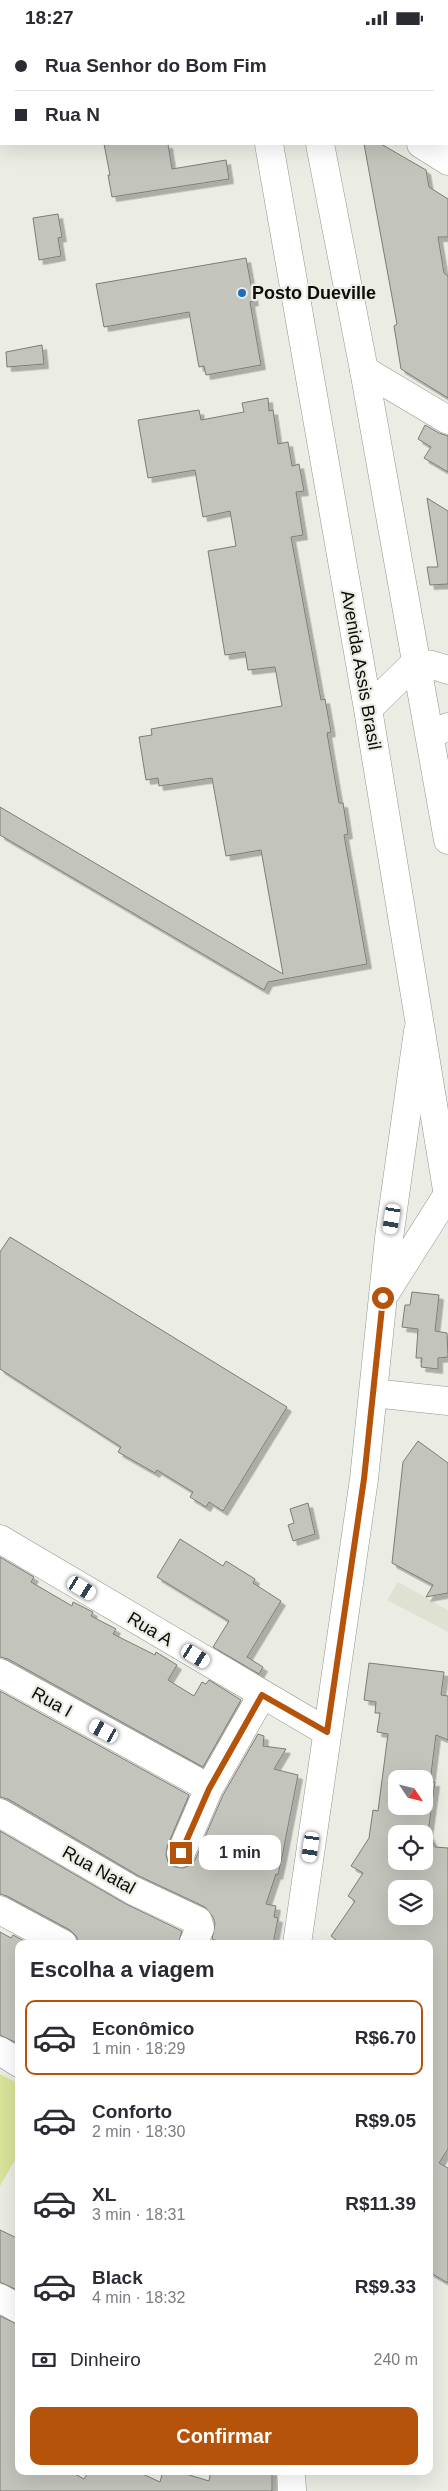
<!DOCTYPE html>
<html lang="pt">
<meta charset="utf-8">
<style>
body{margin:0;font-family:Arial,sans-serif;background:#f2f2f3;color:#2b2b33;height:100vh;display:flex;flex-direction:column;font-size:19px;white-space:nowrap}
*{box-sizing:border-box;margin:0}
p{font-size:16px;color:#7c7c81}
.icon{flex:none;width:28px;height:28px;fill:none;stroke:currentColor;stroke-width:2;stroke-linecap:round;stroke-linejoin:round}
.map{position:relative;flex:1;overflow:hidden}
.side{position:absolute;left:15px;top:1905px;width:418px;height:535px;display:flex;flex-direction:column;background:#fff;border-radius:10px;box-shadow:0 5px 20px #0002}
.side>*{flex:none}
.banner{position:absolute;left:0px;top:0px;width:449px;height:110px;box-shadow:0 5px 20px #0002;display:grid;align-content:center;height:110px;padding:0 15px;background:#fff}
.needle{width:32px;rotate:125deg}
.tools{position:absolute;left:388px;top:1735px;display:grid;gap:10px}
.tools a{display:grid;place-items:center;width:45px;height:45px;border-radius:10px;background:#fff;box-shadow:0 5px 20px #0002;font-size:25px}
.end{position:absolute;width:22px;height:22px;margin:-11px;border:6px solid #b45309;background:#fff;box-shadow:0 0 0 2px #fff}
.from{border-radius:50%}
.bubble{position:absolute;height:35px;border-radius:10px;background:#fff;box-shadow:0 5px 20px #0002;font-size:16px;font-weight:700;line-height:35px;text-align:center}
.car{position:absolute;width:15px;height:30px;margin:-15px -8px;border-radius:6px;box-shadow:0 0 4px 1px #0007;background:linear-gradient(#fff 24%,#345 0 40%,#fff 0 76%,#345 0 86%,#fff 0)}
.banner b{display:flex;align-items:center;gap:18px;height:48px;font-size:19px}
.banner b+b{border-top:1px solid #e1e1e2}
.banner i{width:12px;height:12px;background:#2b2b33}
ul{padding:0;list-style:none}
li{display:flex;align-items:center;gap:15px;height:75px;margin:0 10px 8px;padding:0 5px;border:2px solid transparent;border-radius:10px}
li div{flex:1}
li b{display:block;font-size:19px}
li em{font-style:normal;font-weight:700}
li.on{border-color:#b45309}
li>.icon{width:45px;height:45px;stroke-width:1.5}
h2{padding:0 15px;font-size:22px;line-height:60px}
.pay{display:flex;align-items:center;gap:12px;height:55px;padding:0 15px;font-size:19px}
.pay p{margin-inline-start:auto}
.action{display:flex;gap:10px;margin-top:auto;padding:10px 15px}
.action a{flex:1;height:58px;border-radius:10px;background:#b45309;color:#fff;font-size:20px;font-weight:700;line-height:58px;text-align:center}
.status{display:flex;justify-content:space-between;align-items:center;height:35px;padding:0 25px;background:#fff;direction:ltr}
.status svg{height:14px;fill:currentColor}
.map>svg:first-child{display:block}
.built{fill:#dfe2d2}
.green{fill:#dae399}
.building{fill:#c3c4bc;stroke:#7c7d76;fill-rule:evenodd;filter:url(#shadow)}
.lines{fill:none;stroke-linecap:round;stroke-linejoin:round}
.minor-casing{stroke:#93948d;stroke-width:29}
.major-casing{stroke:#93948d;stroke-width:29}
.minor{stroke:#fff;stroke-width:28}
.major{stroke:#fff;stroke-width:28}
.route{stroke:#b45309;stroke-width:6}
.poi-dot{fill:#1c6dbb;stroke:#ebece4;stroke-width:2}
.labels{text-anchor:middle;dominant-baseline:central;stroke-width:4.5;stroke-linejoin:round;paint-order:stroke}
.poi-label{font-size:18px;font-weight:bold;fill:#0c0c09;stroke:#ebece4;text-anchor:start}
.street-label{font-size:18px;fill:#0c0c09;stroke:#ebece4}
</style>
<div class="status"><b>18:27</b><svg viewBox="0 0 49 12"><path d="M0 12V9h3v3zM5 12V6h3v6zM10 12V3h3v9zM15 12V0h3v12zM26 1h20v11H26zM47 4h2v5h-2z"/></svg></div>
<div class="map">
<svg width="448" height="2456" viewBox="0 0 448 2456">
<defs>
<filter id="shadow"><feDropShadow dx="4.5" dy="4.5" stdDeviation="0" flood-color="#0004"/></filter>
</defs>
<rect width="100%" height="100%" fill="#ebece4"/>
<path class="built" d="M398,1547l50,28v22l-61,-32z"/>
<path class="green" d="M0,2039l19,10v69l-19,33z"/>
<path class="building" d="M104,109h64l4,25 54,-9 3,19 -117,18 -4,-22h2z
M364,109h17l45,26 3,17 19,12v38h-10l6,36 4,3v122l-47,-29 -7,-43 3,-2z
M58,179l4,23 -4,1 3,18 -22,4 -6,-42z
M246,223l8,43 -4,1 11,63 -55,10 -2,-9 -5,1 -10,-55 -85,15 -8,-43z
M42,310l2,19 -37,3 -1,-15z
M268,363l1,13 4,-1 5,34 10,-2 4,24 7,-2 5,27 -8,1 7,43 -12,2 30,163 4,-1 6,33 -4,1 12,70h4l5,31 -4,1 23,129 -99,18 -4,8 -264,-155v-28l283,167 -22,-124 -35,6 -14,-78 -53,8 -1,-8 -12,2 -7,-43 13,-2 -1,-6 131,-23 -7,-39 -27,3 -3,-18 -20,3 -17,-104 28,-5 -6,-35 -27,6 -8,-47 -47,8 -10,-58 61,-10 2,10 43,-8 -2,-9z
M425,390l14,8 9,3v36l-24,-14 7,-11 -13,-8z
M427,463l21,13v73l-18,1 -3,-18h11z
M10,1202l277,170 -64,104 -14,-9 -3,5 -16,-10 3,-5 -36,-22 -2,3 -37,-21 3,-5 -121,-78v-117z
M412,1257l27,3 -4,36 12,2 1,24 -10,1v11l-17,-2 1,-9h-6l2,-29 -16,-2 3,-22h5z
M418,1406l30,22v130l-22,4 7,-12 -41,-22 11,-101z
M308,1468l7,31 -22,7 -5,-16 6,-2 -4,-14z
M180,1504l43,27 3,-5 29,18 -2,4 28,18 -34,56 16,10 -4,7 -46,-27 16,-26 -72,-44z
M0,1522l34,20 -3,5 41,24 1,-4 20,10 -2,4 25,13 -3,5 42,21 1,-3 21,13 -9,15 26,16 8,-14 4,2 3,-4 32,20 -38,67 -195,-108 -8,-2z
M369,1628l75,9 -3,23 7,1v44l-12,-5 -6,47h5l-7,51 7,14 13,1v301l-9,14 9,5v115l-19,-11v-328h-88l-10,-8 24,-35 -7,-5 15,-23 -12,-7 18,-28 4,-28 5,1 10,-77 -11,-2 3,-19h-5l1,-11 -12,-2zM396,1744h28v27h-28zM396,1799h28v27h-28zM396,1854h28v27h-28z
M0,1656l189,104 -22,52 -1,8 2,7 7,5 8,1 8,-3 4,-5 28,-65 35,-61 6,2 -1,10 23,3 -12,20 24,6 -16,82 -4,18 -2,-1 -10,30 10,2 -2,11 4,1 -5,26h-57l1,-3 -5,-2 3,-15 -2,-7 -8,-10 -66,-31 -131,-77 -8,-2z
M0,1796l124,72 58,28 -4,13h-99l-3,-8 -6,-6 -63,-34 -7,-2z
M0,1897l11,6 2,-3 17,9h-11v100l-19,-9z
M0,2195l19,9v52l-19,-9z
M0,2281l19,9v146h51l14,8 5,-8h47l24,11 3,-11h13l33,10 2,-10h61v20h-272z"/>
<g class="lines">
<g class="minor-casing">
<path id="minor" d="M421,109l27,17
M364,335l84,50
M415,628l17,2 16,5
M430,699l18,-7
M386,1257l62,-98
M373,1358l75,8
M0,1504l327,193
M0,1638l209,115
M0,1778l132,77 66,31 2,7 -7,16
M181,1818l28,-65 53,-93
M0,1875l63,34
M297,1909l67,-465 25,-241 29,-207
M0,2016l19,12
M0,2263l19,11
M291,2436l1,20"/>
</g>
<g class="major-casing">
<path id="major" d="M250,0v1
M301,0v1
M269,109l99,565 80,487
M320,109l44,226 84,470
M368,674l47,-46"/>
</g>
<use href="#minor" class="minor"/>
<use href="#major" class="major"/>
</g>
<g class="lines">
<path class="route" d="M181,1818l28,-64 53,-94 65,37 37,-253 19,-181"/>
</g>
<circle class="poi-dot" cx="242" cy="258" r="5"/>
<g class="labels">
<g class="poi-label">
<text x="252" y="258">Posto Dueville</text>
</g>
<g class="street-label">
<text transform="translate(361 635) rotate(80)">Avenida Assis Brasil</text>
<text transform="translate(150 1594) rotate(31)">Rua A</text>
<text transform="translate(52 1667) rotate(29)">Rua I</text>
<text transform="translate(99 1835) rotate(29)">Rua Natal</text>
</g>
</g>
</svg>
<div class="tools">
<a><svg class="needle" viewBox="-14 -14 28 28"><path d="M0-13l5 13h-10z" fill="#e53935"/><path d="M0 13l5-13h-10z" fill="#7c7c81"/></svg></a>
<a><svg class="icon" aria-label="locate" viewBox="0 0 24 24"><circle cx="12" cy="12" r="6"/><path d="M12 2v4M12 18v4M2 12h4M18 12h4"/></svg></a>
<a><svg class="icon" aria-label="layers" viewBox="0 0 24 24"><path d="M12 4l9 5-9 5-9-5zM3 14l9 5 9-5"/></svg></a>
</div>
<i class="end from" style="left:383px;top:1263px"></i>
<i class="end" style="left:181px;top:1818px"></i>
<div class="bubble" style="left:199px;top:1800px;width:82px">1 min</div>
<i class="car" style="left:392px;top:1184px;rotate:189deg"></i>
<i class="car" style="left:82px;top:1553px;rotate:121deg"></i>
<i class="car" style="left:196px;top:1621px;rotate:121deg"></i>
<i class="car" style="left:104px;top:1696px;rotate:299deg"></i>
<i class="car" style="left:311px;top:1812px;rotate:188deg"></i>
<div class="banner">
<b><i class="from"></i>Rua Senhor do Bom Fim</b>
<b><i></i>Rua N</b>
</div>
<section class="side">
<h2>Escolha a viagem</h2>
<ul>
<li class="on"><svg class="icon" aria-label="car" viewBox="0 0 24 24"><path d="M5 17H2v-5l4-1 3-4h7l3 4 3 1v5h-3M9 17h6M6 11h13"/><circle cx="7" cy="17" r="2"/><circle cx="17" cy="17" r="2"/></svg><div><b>Econômico</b><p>1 min · 18:29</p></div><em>R$6.70</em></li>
<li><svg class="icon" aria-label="car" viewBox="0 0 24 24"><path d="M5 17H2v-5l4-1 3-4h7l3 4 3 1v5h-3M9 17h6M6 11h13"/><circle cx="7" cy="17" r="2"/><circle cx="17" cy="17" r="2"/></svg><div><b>Conforto</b><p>2 min · 18:30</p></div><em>R$9.05</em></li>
<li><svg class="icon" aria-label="car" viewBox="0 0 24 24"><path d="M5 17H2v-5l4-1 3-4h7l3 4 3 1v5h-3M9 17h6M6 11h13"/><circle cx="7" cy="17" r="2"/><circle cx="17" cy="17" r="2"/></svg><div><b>XL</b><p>3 min · 18:31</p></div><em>R$11.39</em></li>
<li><svg class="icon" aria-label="car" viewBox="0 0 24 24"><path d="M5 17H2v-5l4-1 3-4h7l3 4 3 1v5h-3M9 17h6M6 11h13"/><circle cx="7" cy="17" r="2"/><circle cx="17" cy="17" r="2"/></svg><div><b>Black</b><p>4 min · 18:32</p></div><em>R$9.33</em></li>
</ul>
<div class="pay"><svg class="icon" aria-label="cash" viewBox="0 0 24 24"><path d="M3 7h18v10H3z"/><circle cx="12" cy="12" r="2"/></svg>Dinheiro<p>240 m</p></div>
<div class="action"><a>Confirmar</a></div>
</section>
</div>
